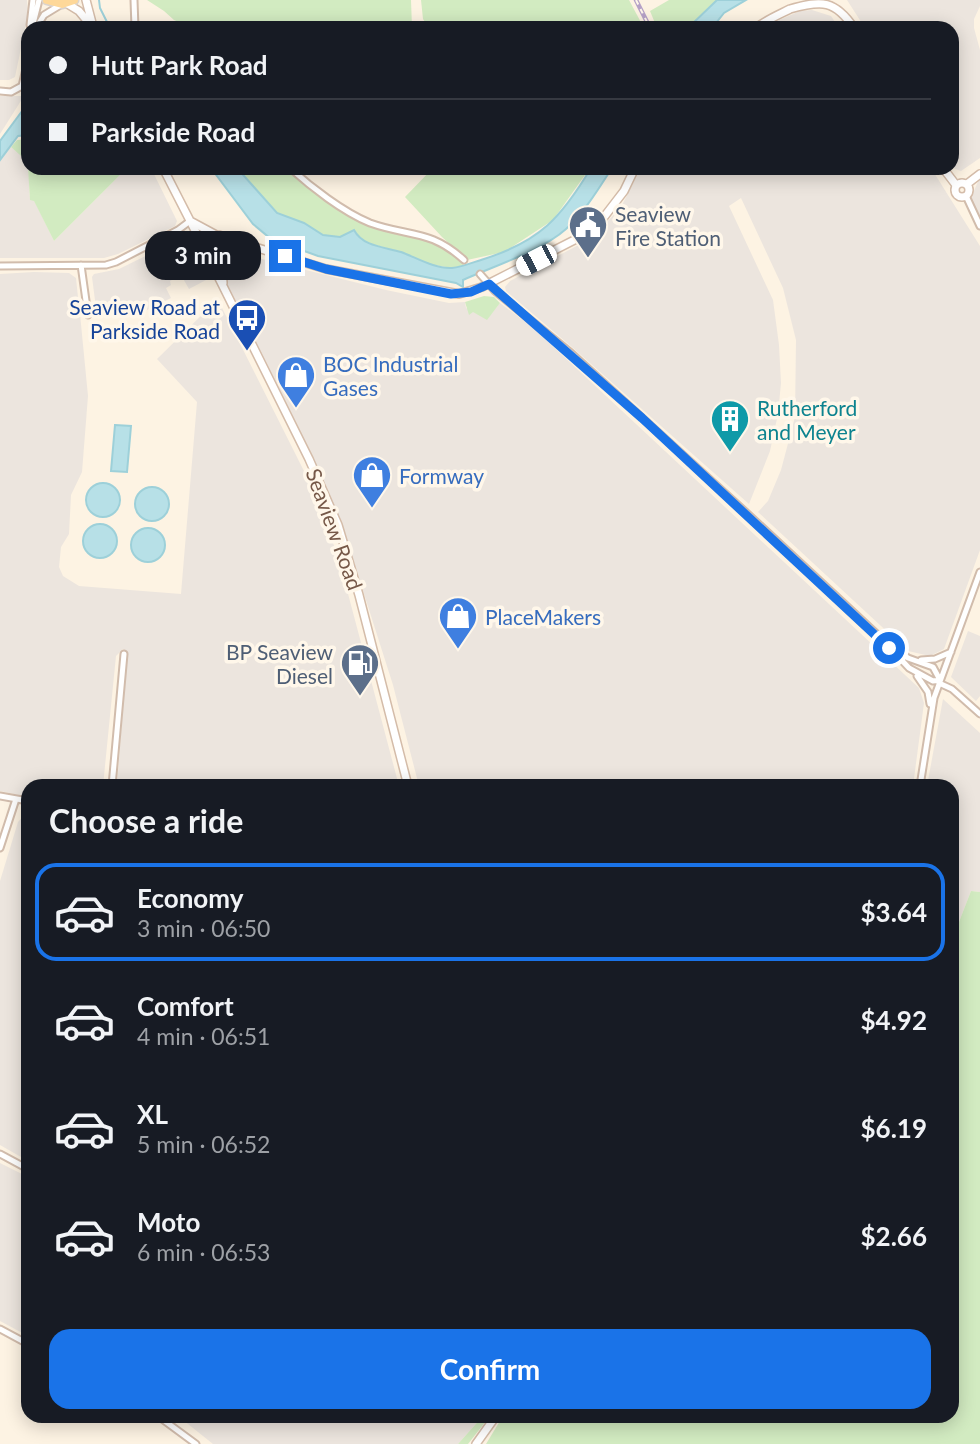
<!DOCTYPE html>
<meta charset="utf-8">
<style>
body{margin:0;font-family:Lato,sans-serif;background:#20242c;color:#f1f3f6;height:100vh;display:flex;flex-direction:column;font-size:26px;white-space:nowrap}
*{box-sizing:border-box;margin:0}
p{font-size:23px;color:#9ea1a6}
.icon{flex:none;width:38px;height:38px;fill:none;stroke:currentColor;stroke-width:2;stroke-linecap:round;stroke-linejoin:round}
.map{position:relative;flex:1;overflow:hidden}
.details{position:absolute;left:21px;top:779px;width:938px;height:644px;display:flex;flex-direction:column;background:#171b24;border-radius:21px;box-shadow:0 4px 18px #0003}
.details>*{flex:none}
.banner{position:absolute;left:21px;top:21px;width:938px;height:154px;border-radius:21px;box-shadow:0 4px 18px #0003;display:grid;align-content:center;height:154px;padding:0 28px;background:#171b24}
.end{position:absolute;width:32px;height:32px;margin:-16px;border:9px solid #1a73e8;background:#fff;box-shadow:0 0 0 4px #fff}
.from{border-radius:50%}
.bubble{position:absolute;height:49px;border-radius:21px;background:#171b24;box-shadow:0 4px 18px #0003;font-size:23px;font-weight:700;line-height:49px;text-align:center}
.car{position:absolute;width:21px;height:42px;margin:-21px -10px;border-radius:9px;box-shadow:0 0 5px 2px #0007;background:linear-gradient(#fff 24%,#345 0 40%,#fff 0 76%,#345 0 86%,#fff 0)}
.banner b{display:flex;align-items:center;gap:24px;height:66px;font-size:26px}
.banner b+b{border-top:2px solid #363941}
.banner i{width:18px;height:18px;background:#f1f3f6}
ul{padding:0;list-style:none}
li{display:flex;align-items:center;gap:21px;height:98px;margin:0 14px 10px;padding:0 14px;border:4px solid transparent;border-radius:21px}
li div{flex:1}
li b{display:block;font-size:26px}
li em{font-style:normal;font-weight:700}
li.on{border-color:#1a73e8}
li>.icon{width:63px;height:63px;stroke-width:1.5}
h2{padding:0 28px;font-size:32px;line-height:84px}
.button{display:flex;gap:14px;margin-top:auto;padding:14px 28px}
.button a{flex:1;height:80px;border-radius:21px;background:#1a73e8;color:#fff;font-size:28px;font-weight:700;line-height:80px;text-align:center}
.map>svg:first-child{display:block}
.industrial{fill:#ece5de}
.green{fill:#d2ebc1}
.water{fill:#b7e0e7;stroke:#9dd0d9;stroke-width:2}
.lines{fill:none;stroke-linecap:round;stroke-linejoin:round}
.stream{stroke:#9dd0d9;stroke-width:2}
.street-casing{stroke:#d1bcac;stroke-width:9}
.secondary-casing{stroke:#d4bca9;stroke-width:10}
.primary-casing{stroke:#dbd4cf;stroke-width:11}
.street{stroke:#fff;stroke-width:5}
.secondary{stroke:#fff;stroke-width:7}
.primary{stroke:#fed899;stroke-width:8}
.rail-casing{stroke:#b5a1c7;stroke-width:4.5}
.rail{stroke:#fff7ea;stroke-width:2;stroke-dasharray:5;stroke-linecap:butt}
.route{stroke:#1a73e8;stroke-width:9}
.labels{text-anchor:middle;dominant-baseline:central;stroke-width:7;stroke-linejoin:round;paint-order:stroke}
.service-label{font-size:21px;fill:#4e5e75;stroke:#fff7ea;text-anchor:start}
.transit-label{font-size:21px;fill:#164399;stroke:#fff7ea;text-anchor:end}
.shop-label{font-size:21px;fill:#366cbe;stroke:#fff7ea;text-anchor:start}
.culture-label{font-size:21px;fill:#0d838f;stroke:#fff7ea;text-anchor:start}
.street-label{font-size:21px;fill:#765848;stroke:#fff7ea}
</style>
<div class="map">
<svg width="980" height="1444" viewBox="0 0 980 1444">
<rect width="100%" height="100%" fill="#fdf3e3"/>
<path class="industrial" d="M0,0h27l1,14 -13,63 -6,3h-9z
M847,0h133v6l-6,13v9l6,22v108l-19,13 -6,-2 -3,-4v-137h-87z
M812,10l19,6 8,12h-78l39,-17z
M0,96h24l-24,38z
M11,147l17,13 2,40h4l20,41 73,-73h24l26,53 -2,5 -57,28 -14,4h-104v-99z
M641,168h290l49,78v304l-36,99 -14,7 -22,-5 -150,-139 10,-11 13,-31 14,-53 1,-77 -13,-52 -42,-90 -12,8 44,94 6,45 2,38 -3,31 -8,37 -21,53 -176,-156 -67,-57 -1,-4 5,-6 82,-43 29,-31z
M980,177v47l-10,-24z
M187,238l21,41 -19,10 -8,-14 -11,6 1,4 -5,3 5,10 -32,16 -4,-8 -39,2 -4,-31 2,-3 25,-5 57,-28z
M246,255l140,35 63,13 16,-1 1,6 21,11 13,-16 31,23 388,362 5,15 -11,83h-494l-26,-101 -49,-154 -22,-54 -96,-194 1,-18 8,-6z
M34,272l35,1 7,5 3,29 5,2v5h-4l8,82 -6,76 -11,23 -2,39 -8,13 -2,20 4,9 16,10 102,8 16,-192 -40,-43 58,-57h4l91,181 28,73 61,230h-282l10,-132 -4,-5 -7,7 -13,130h-75v11l-28,-6v-517z
M968,631l12,5v60l-4,5 -25,-24z
M943,699l37,34v159l-9,-1 -19,49v-154h-25z
M28,811v350l-28,-16v-264l18,-59z
M0,1163l28,14v159l-28,-15z
M178,1416h305l-25,28h-245z"/>
<path class="green" d="M147,0h264l1,28h-219l-19,-8 -10,-9z
M421,0h208l15,28h-215l-6,-9z
M669,0h48l-29,28h-31l-7,-17z
M28,139v23l-17,-15 6,-7z
M28,168h99l-73,73 -20,-40 -4,-1z
M237,168h49c23,20 47,42 75,54 26,12 59,9 83,25 7,5 14,12 20,18l-12,3 -23,-4 -28,-12 -33,-9 -9,-5 -5,-8 -14,7 -17,-2 -19,-12 -27,-10z
M433,168h157l-37,52 -49,32 -37,8 -25,-23 -37,-40z
M484,296l10,1 6,6 -13,17 -14,-8 -4,3 -4,-13z
M971,891l9,1v552h-494l17,-28h449v-476z
M483,1416h7l-22,28h-10z"/>
<path class="water" d="M717,0h29l-22,13 -12,15h-24z
M28,103v32l-10,1 -18,24v-19z
M211,168h26l40,45 27,10 19,12 17,2 14,-7c9,17 31,17 47,22 16,6 34,17 51,16 10,-1 22,-6 32,-9 56,-18 77,-41 107,-91h21c-13,20 -28,45 -46,61 -23,21 -74,38 -103,51v7l-7,-4 -138,-27 -47,-17 -18,-15z
M115,425l16,1 -4,46 -16,-1z
M86 500a17 17 0 1 1 34 0a17 17 0 1 1-34 0Z
M135 504a17 17 0 1 1 34 0a17 17 0 1 1-34 0Z
M83 541a17 17 0 1 1 34 0a17 17 0 1 1-34 0Z
M131 545a17 17 0 1 1 34 0a17 17 0 1 1-34 0Z"/>
<g class="lines">
<path class="stream" d="M99,0l1,8 10,20"/>
<g class="street-casing">
<path id="street" d="M134,0l1,28
M30,25l3,-25
M32,28l7,-28
M36,28l8,-13 18,-11
M0,91l11,1 11,-6 6,-26
M290,168c21,19 53,44 80,55 39,14 60,6 94,37
M966,196l14,30
M81,265l7,50
M0,266l106,-1 10,-3 62,-32 12,-9
M480,274l15,17 76,62 180,164 130,121 28,30 24,13 7,-1
M887,643l21,15 25,9 7,13
M921,660l14,-1 16,-7
M917,676l11,16 2,12
M939,683l13,6 28,25
M112,786l12,-132
M920,786l14,-88 46,-126
M0,796l28,5
M0,848l16,-49
M0,1154l28,15
M0,1329l28,15
M158,1416l38,28"/>
</g>
<g class="secondary-casing">
<path id="secondary" d="M86,0l6,23
M66,3l13,8 14,17
M756,28c10,-8 22,-13 34,-19 32,-9 45,-9 64,19
M163,168l42,82
M943,168l13,17
M955 190a7 7 0 1 1 14 0a7 7 0 1 1-14 0Z
M967,184l13,-10
M192,222l26,14
M205 247a12 12 0 1 1 24 0a12 12 0 1 1-24 0Z
M222,237l104,32 133,25 23,-7 112,-57 30,-39 11,-23
M208,256l101,203 29,66 21,70 49,191
M223,283l-1,-15 4,-13 27,-8
M476,1444l20,-28"/>
</g>
<g class="primary-casing">
<path id="primary" d="M47,0l15,4 12,-4"/>
</g>
<use href="#street" class="street"/>
<use href="#secondary" class="secondary"/>
<use href="#primary" class="primary"/>
<g class="rail-casing">
<path id="rail" d="M636,0l14,28"/>
</g>
<use href="#rail" class="rail"/>
</g>
<g class="lines">
<path class="route" d="M285,256l41,13 125,25 20,-2 18,-8 153,134 247,230"/>
</g>
<defs>
<g id="civic-pin" transform="scale(2.0125)"><path d="M0 17L-7.5 6A9.5 9.5 0 1 1 7.5 6Z" fill="#5c6f8a" stroke="#fff7ea"/><path d="M-.6-6.5H3V-4.5H.6V-3L4-1V1h2V6H-6V1h2V-1L-.6-3ZM-1.2 2.5V6h2.4V2.5Z" fill="#fff"/></g>
<g id="bus-pin" transform="scale(2.0125)"><path d="M0 17L-7.5 6A9.5 9.5 0 1 1 7.5 6Z" fill="#1a4fb4" stroke="#fff7ea"/><path d="M-5-6H5V4H4V6H2V4H-2V6H-4V4H-5ZM-3.5-4V0h7V-4ZM-3.5 1.2v1.5H-2V1.2ZM2 1.2v1.5H3.5V1.2Z" fill="#fff"/></g>
<g id="shop-pin" transform="scale(2.0125)"><path d="M0 17L-7.5 6A9.5 9.5 0 1 1 7.5 6Z" fill="#3f7fe0" stroke="#fff7ea"/><path d="M-5-2.5h2.3a2.7 3.5 0 0 1 5.4 0H5L5.5 6h-11ZM-1.5-2.5h3a1.5 2.3 0 0 0-3 0Z" fill="#fff"/></g>
<g id="building-pin" transform="scale(2.0125)"><path d="M0 17L-7.5 6A9.5 9.5 0 1 1 7.5 6Z" fill="#0f9aa8" stroke="#fff7ea"/><path d="M-4-6H4V6H1V3H-1V6H-4ZM-2.5-4.3h1.7v1.8h-1.7ZM.8-4.3h1.7v1.8H.8ZM-2.5-1h1.7V.8h-1.7ZM.8-1h1.7V.8H.8Z" fill="#fff"/></g>
<g id="fuel-pin" transform="scale(2.0125)"><path d="M0 17L-7.5 6A9.5 9.5 0 1 1 7.5 6Z" fill="#5c6f8a" stroke="#fff7ea"/><path d="M-5.5-6h7V0h2V4h1.3V-2.5L3-4.5l.8-.8L6-3V5H2.5V1h-1V6h-7ZM-4.2-4.7v3.2H.2V-4.7Z" fill="#fff"/></g>
</defs>
<g fill-rule="evenodd">
<use href="#civic-pin" x="588" y="225"/>
<use href="#bus-pin" x="247" y="318"/>
<use href="#shop-pin" x="296" y="375"/>
<use href="#building-pin" x="730" y="419"/>
<use href="#shop-pin" x="372" y="475"/>
<use href="#shop-pin" x="458" y="616"/>
<use href="#fuel-pin" x="360" y="663"/>
</g>
<g class="labels">
<g class="service-label">
<text x="615" y="213">Seaview<tspan x="615" dy="24">Fire Station</tspan></text>
<text x="333" y="651" text-anchor="end">BP Seaview<tspan x="333" dy="24">Diesel</tspan></text>
</g>
<g class="transit-label">
<text x="220" y="306">Seaview Road at<tspan x="220" dy="24">Parkside Road</tspan></text>
</g>
<g class="shop-label">
<text x="323" y="363">BOC Industrial<tspan x="323" dy="24">Gases</tspan></text>
<text x="399" y="475">Formway</text>
<text x="485" y="616">PlaceMakers</text>
</g>
<g class="culture-label">
<text x="757" y="407">Rutherford<tspan x="757" dy="24">and Meyer</tspan></text>
</g>
<g class="street-label">
<text transform="translate(335 529) rotate(70)">Seaview Road</text>
</g>
</g>
</svg>
<i class="end from" style="left:889px;top:648px"></i>
<i class="end" style="left:285px;top:256px"></i>
<div class="bubble" style="left:145px;top:231px;width:116px">3 min</div>
<i class="car" style="left:536px;top:260px;rotate:243deg"></i>
<div class="banner">
<b><i class="from"></i>Hutt Park Road</b>
<b><i></i>Parkside Road</b>
</div>
<section class="details">
<h2>Choose a ride</h2>
<ul>
<li class="on"><svg class="icon" aria-label="car" viewBox="0 0 24 24"><path d="M5 17H2v-5l4-1 3-4h7l3 4 3 1v5h-3M9 17h6M6 11h13"/><circle cx="7" cy="17" r="2"/><circle cx="17" cy="17" r="2"/></svg><div><b>Economy</b><p>3 min · 06:50</p></div><em>$3.64</em></li>
<li><svg class="icon" aria-label="car" viewBox="0 0 24 24"><path d="M5 17H2v-5l4-1 3-4h7l3 4 3 1v5h-3M9 17h6M6 11h13"/><circle cx="7" cy="17" r="2"/><circle cx="17" cy="17" r="2"/></svg><div><b>Comfort</b><p>4 min · 06:51</p></div><em>$4.92</em></li>
<li><svg class="icon" aria-label="car" viewBox="0 0 24 24"><path d="M5 17H2v-5l4-1 3-4h7l3 4 3 1v5h-3M9 17h6M6 11h13"/><circle cx="7" cy="17" r="2"/><circle cx="17" cy="17" r="2"/></svg><div><b>XL</b><p>5 min · 06:52</p></div><em>$6.19</em></li>
<li><svg class="icon" aria-label="car" viewBox="0 0 24 24"><path d="M5 17H2v-5l4-1 3-4h7l3 4 3 1v5h-3M9 17h6M6 11h13"/><circle cx="7" cy="17" r="2"/><circle cx="17" cy="17" r="2"/></svg><div><b>Moto</b><p>6 min · 06:53</p></div><em>$2.66</em></li>
</ul>
<div class="button"><a>Confirm</a></div>
</section>
</div>
